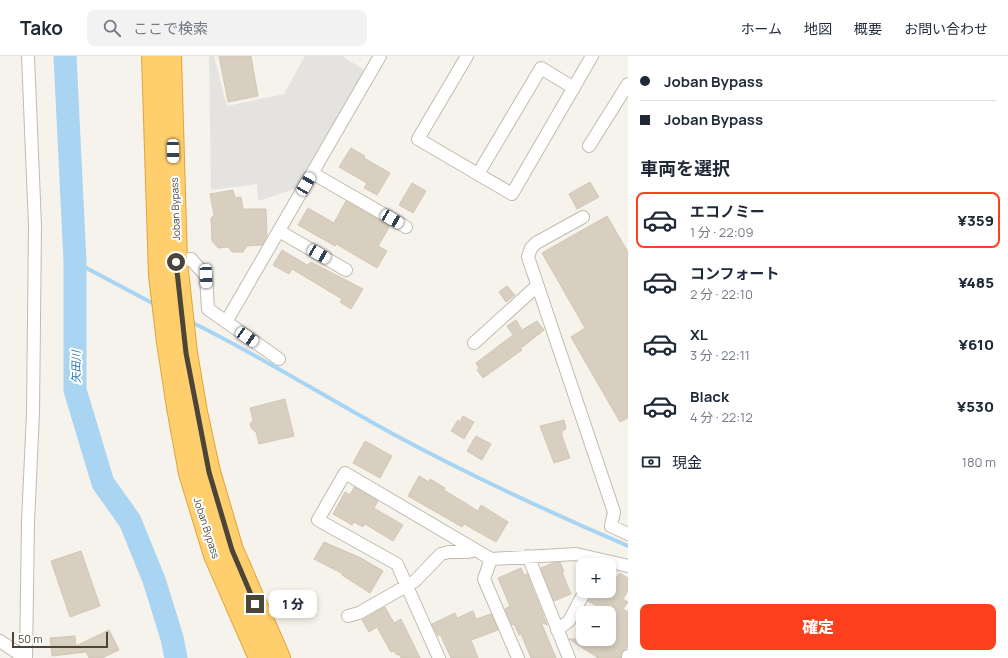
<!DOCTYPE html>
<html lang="ja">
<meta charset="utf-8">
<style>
body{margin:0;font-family:Manrope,"Noto Sans JP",sans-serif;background:#f2f2f3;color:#1f2937;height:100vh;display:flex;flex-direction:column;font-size:15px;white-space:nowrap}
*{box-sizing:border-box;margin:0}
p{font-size:13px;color:#747a83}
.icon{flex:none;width:22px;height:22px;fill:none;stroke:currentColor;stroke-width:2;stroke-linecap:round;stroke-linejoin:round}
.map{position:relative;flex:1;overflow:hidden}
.drawer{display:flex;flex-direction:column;background:#fff;width:380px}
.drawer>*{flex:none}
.top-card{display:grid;align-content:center;height:88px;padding:0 12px;background:#fff}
.fabs{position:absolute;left:576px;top:502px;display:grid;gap:8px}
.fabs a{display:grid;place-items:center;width:40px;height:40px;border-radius:8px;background:#fff;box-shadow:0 2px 6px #0003;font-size:20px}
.scale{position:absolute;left:12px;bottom:10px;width:96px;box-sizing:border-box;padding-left:4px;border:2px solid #4b4439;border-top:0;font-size:11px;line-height:14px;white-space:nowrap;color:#4b4439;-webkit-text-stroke:3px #fff;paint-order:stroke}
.end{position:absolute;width:18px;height:18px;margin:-9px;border:5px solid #4b4439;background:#fff;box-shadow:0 0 0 2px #fff}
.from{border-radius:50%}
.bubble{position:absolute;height:28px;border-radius:8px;background:#fff;box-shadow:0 2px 6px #0003;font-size:13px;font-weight:800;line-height:28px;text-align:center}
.car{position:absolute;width:12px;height:24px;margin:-12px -6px;border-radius:5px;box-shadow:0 0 3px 1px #0007;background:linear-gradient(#fff 24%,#345 0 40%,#fff 0 76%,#345 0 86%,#fff 0)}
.top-card b{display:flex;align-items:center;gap:14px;height:38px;font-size:15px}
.top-card b+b{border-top:1px solid #e0e1e3}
.top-card i{width:10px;height:10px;background:#1f2937}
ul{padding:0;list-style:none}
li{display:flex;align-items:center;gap:12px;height:56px;margin:0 8px 6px;padding:0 4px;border:2px solid transparent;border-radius:8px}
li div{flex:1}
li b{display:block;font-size:15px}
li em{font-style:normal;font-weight:800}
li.active{border-color:#fc3f1d}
li>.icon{width:36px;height:36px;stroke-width:1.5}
h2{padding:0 12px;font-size:18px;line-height:48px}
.pay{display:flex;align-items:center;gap:10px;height:44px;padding:0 12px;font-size:15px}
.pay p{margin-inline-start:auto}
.primary-button{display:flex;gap:8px;margin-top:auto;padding:8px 12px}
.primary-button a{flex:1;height:46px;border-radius:8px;background:#fc3f1d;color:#fff;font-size:16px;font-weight:800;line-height:46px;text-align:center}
header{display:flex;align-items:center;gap:24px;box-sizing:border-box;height:56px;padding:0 20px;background:#fff;border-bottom:1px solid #e0e1e3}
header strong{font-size:19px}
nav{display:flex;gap:22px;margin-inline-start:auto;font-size:14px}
.search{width:280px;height:36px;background:#f2f2f3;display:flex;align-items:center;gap:10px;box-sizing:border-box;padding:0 14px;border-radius:8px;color:#747a83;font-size:15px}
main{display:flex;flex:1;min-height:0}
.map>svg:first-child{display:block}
.parking{fill:#e5e3e0}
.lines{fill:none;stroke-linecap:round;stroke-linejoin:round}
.stream{stroke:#a9d4f2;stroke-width:4}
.river{stroke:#a9d4f2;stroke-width:23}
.building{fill:#d8cfc1;stroke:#d3c7b4}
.street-casing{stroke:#c2bbae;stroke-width:14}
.highway-casing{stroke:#e0a43c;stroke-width:24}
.street{stroke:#fff;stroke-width:12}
.highway{stroke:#ffcf6e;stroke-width:22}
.route{stroke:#4b4439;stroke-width:5}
.labels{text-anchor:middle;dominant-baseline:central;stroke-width:4;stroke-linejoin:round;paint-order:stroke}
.street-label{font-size:10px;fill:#4b4439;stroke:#fff}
.water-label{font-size:11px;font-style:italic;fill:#2e7ab2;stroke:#fff}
</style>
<header>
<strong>Tako</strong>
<div class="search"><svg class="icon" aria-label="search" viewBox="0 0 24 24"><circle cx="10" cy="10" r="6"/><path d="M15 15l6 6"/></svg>ここで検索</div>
<nav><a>ホーム</a><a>地図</a><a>概要</a><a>お問い合わせ</a></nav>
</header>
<main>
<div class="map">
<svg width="628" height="602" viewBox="0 0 628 602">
<rect width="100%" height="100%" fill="#f6f3ec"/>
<path class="parking" d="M209,0h5l13,50 57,-12 21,-38h37l24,15 -71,118 -37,12 -1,-17 -46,6z"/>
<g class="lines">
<path class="stream" d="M75,206l81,43
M189,265c70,34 136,76 204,113 76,41 156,78 235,112"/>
<path class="river" d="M65,0l10,206v128l28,93 27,38 24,59 18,58 4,20"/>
</g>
<path class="building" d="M219,0h32l7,40 -30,6z
M351,92l14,8 -1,2 26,15 -13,22 -13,-7 3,-5 -28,-16z
M590,126l9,15 -22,12 -8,-15z
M412,127l14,8 -13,22 -14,-8z
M233,134l2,8 6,-1 2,12h23l1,27 -5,9 -15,1 -4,6h-11l-4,-5 -10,1 -6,-7 -1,-23 3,-3 -4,-21z
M346,145l44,25 -12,20 9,5 -10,17 -41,-24 -1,2 -37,-21 10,-17 26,15z
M607,160l21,36v166l-8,4 -49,-85 14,-9 -43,-75z
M282,194l25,15 4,-3 52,27 -12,20 -11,-7 2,-3 -50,-30 -3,5 -16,-9z
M507,230l8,9 -9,7 -7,-10z
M516,264l6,10 15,-9 7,9 -24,19 2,1 -39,28 -6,-8 2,-2 -3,-5 37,-28 -6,-9z
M285,343l9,37 -35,8 -3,-12 -4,-3 -2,-5 3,-4 -3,-12z
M463,360l11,6 -10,17 -13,-8 7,-11 2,2z
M564,364l2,9 -4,2v5l8,22 -16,5 -14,-37z
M476,380l15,8 -9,16 -15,-9z
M365,385l27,15 -12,22 -27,-15z
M419,420l10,6 1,-3 15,9 -1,2 34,21 3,-6 27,17 -12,20 -32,-18 -2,3 -54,-31z
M354,431l24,14 -4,7 29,17 -10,16 -28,-17 -2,3 -9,-5 -2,3 -19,-11 12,-22 5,3z
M324,486l37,16 22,13 -13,22 -28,-18 1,-1 -29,-15z
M81,495l19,55 -30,11 -19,-56z
M560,506l4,10h-2l9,22 -17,7 -13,-33 12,-5z
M521,512l3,7 3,-1 13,33 7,18 -6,-3 15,36h-25l-10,-24 -2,1 -5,-11 -2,1 -7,-16 5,-3 -12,-28z
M620,517l8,5v12l-5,9 5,3 -5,7 5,3v35l-6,5 -1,6h-23l-29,-19h40v-26h-16l4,-7 -9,-5 7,-9 8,5 3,-6h3v-5z
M385,551l9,16 7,-4 19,39h-19l-2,-4 -2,1 -3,-4 -3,1 -14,-25 -8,5 -7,-12z
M473,555l3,8 15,-5 7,16 -27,10 7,18h-27l-11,-24 -2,2 -6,-12 23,-11 2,5z
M109,574l10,20 -17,8h-13l-3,-6 -34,4 -2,-18 25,-2 1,10z"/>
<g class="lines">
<g class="street-casing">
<path id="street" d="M467,0l-49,83 94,55 80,-138
M589,90l39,-62
M312,117l94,54
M478,118l63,-106 33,20
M583,161l-47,26 -5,5 -3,9 86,255 -3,14 17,8
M279,175l67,39
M176,206l15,-3 15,17 2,33 71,50
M226,266l154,-266
M474,287l63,-57
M528,500l41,102
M491,503l-7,20 34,79
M348,560l11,-3 56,-32 26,-27 8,-2h19l7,-2
M557,574l12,-9 16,-30
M0,585l25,17
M628,600v1
M26,602l2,-136 5,-109 2,-187 -7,-170
M439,602l-42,-94 -79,-44 27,-47 146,86 85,-5 52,12"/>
</g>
<g class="highway-casing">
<path id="highway" d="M153,0l7,219 8,67 10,65 12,66 25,82 45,103
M170,0l6,206 10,91 10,59 13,60 23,78 47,108"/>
</g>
<use href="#street" class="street"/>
<use href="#highway" class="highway"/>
</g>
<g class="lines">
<path class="route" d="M176,206l10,91 23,119 23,78 23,54"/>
</g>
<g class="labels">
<g class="street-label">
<text transform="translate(175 153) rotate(-92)">Joban Bypass</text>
<text transform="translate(207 472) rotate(72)">Joban Bypass</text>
</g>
<g class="water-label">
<text transform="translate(75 311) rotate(-90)">矢田川</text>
</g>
</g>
</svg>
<div class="fabs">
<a>+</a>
<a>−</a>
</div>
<div class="scale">50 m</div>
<i class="end from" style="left:176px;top:206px"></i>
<i class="end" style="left:255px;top:548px"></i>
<div class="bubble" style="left:269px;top:534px;width:48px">1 分</div>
<i class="car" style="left:173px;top:95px;rotate:179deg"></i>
<i class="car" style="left:306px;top:128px;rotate:30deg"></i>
<i class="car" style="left:392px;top:163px;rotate:120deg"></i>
<i class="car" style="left:319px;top:198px;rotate:120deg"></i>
<i class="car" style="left:206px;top:220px;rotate:178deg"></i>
<i class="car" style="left:247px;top:281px;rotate:124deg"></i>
</div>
<section class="drawer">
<div class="top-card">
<b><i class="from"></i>Joban Bypass</b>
<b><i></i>Joban Bypass</b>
</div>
<h2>車両を選択</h2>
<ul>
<li class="active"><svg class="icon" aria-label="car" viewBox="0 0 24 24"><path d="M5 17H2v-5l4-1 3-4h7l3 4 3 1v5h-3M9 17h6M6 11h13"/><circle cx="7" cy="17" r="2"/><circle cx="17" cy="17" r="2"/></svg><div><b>エコノミー</b><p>1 分 · 22:09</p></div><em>¥359</em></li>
<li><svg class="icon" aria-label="car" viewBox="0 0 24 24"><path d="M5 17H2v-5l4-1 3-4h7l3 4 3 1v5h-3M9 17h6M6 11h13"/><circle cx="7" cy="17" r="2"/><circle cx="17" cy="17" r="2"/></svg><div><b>コンフォート</b><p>2 分 · 22:10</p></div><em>¥485</em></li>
<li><svg class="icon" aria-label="car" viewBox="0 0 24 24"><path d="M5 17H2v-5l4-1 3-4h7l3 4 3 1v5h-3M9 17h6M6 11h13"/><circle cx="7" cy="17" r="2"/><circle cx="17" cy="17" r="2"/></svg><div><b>XL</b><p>3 分 · 22:11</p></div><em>¥610</em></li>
<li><svg class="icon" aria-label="car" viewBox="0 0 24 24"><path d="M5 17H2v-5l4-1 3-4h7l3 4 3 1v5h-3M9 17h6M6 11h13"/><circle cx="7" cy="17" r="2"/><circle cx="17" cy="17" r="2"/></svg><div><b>Black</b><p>4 分 · 22:12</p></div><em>¥530</em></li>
</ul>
<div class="pay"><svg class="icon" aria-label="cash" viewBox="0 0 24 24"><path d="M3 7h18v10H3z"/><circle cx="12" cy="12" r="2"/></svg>現金<p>180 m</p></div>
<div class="primary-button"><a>確定</a></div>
</section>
</main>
